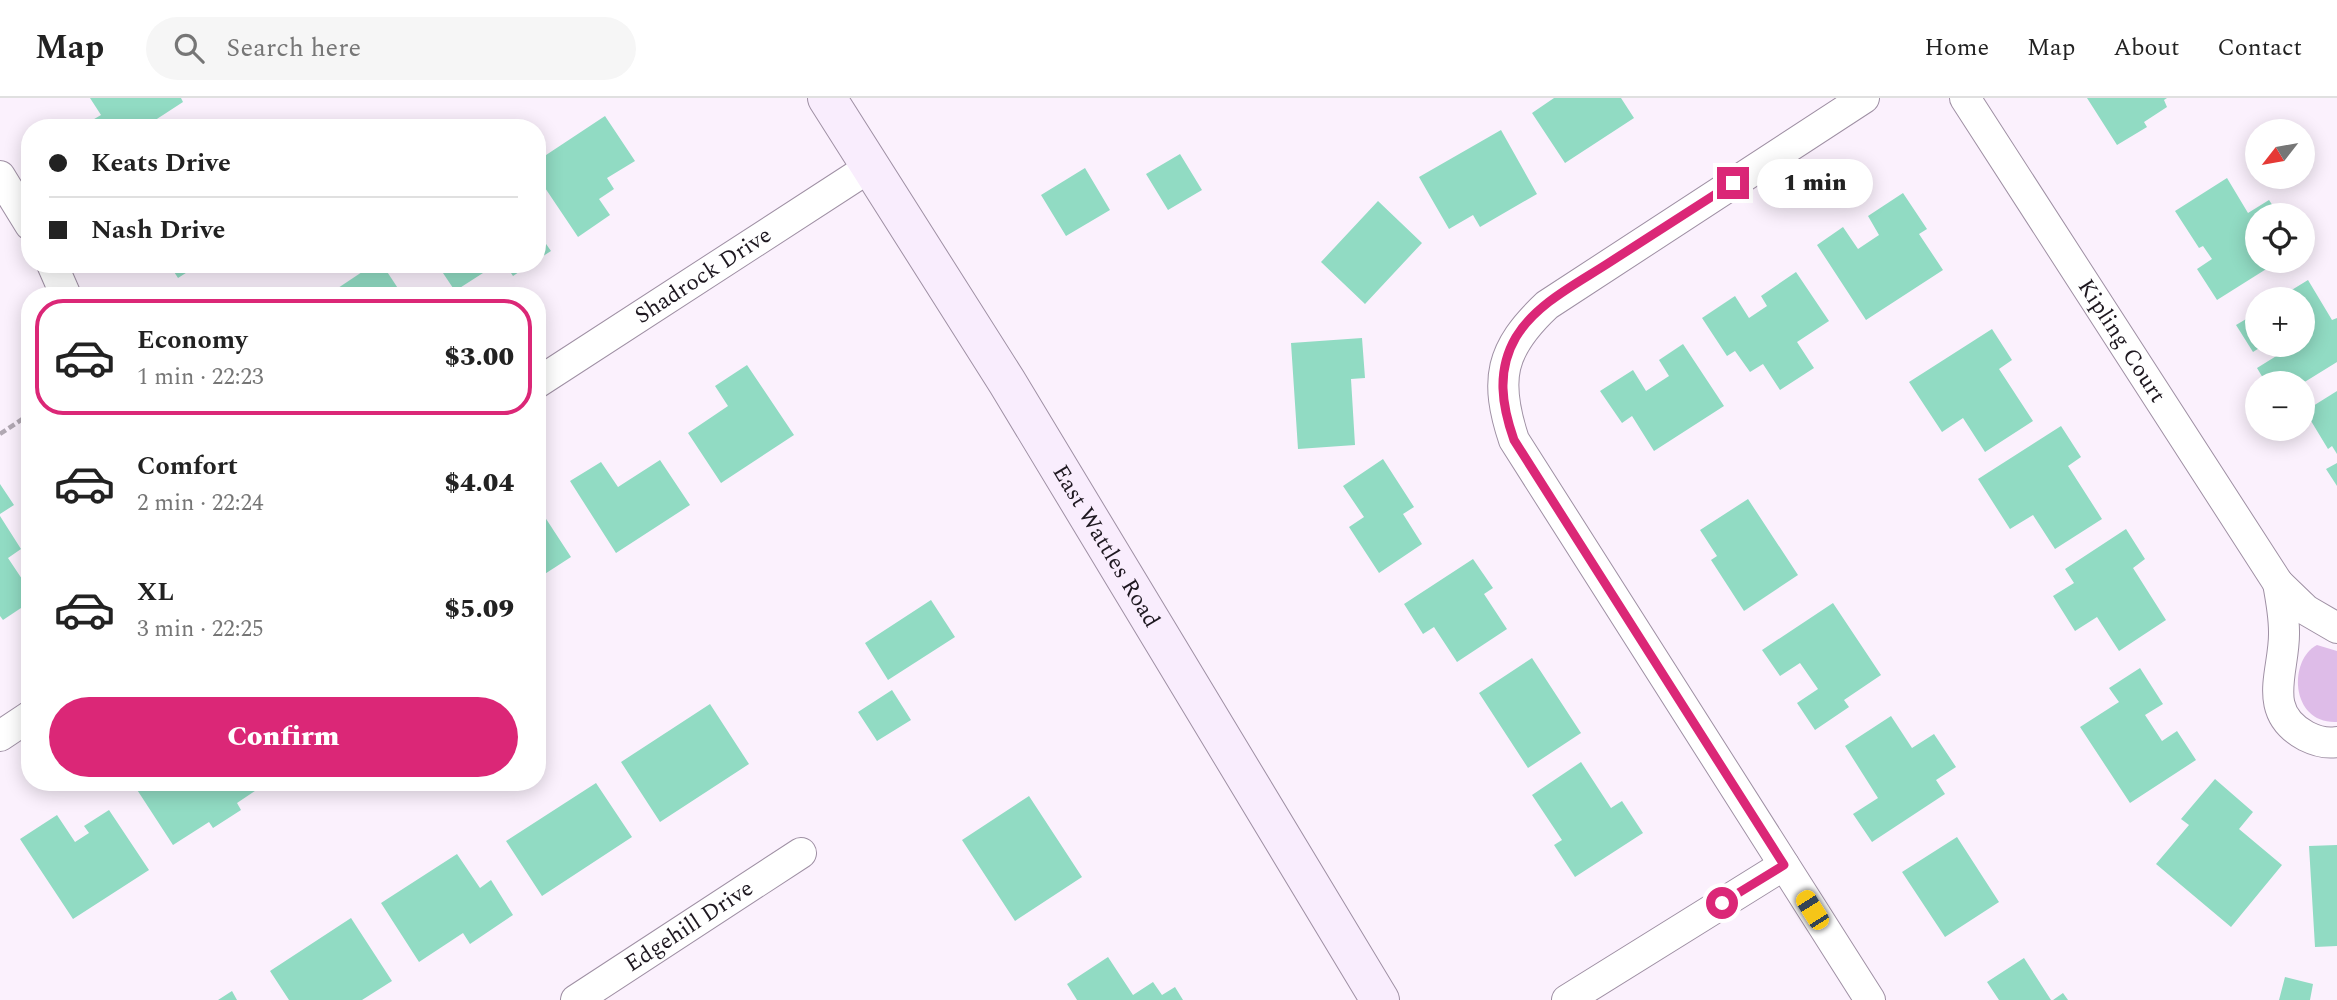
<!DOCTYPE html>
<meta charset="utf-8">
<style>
body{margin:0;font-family:Spectral,serif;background:#f6f6f6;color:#222;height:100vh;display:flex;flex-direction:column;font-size:26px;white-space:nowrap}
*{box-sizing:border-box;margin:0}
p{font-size:23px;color:#767676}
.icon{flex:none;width:38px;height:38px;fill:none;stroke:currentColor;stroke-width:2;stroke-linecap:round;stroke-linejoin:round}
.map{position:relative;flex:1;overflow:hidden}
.panel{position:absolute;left:21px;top:189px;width:525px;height:504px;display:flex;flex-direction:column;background:#fff;border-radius:28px;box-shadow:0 4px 18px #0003}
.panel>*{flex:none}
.top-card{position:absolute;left:21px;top:21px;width:525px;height:154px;border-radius:28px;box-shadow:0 4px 18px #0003;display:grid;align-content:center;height:154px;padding:0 28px;background:#fff}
.needle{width:46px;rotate:239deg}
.controls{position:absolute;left:2245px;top:21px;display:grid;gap:14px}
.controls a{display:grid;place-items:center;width:70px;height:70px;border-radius:50%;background:#fff;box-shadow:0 4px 18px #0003;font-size:35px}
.end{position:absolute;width:32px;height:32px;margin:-16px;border:9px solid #db2777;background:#fff;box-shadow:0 0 0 4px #fff}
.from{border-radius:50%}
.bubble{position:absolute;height:49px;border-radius:24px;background:#fff;box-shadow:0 4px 18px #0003;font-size:23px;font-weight:800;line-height:49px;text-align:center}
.car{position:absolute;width:21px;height:42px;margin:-21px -10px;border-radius:9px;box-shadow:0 0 5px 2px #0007;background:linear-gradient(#f5c518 24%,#345 0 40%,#f5c518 0 76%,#345 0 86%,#f5c518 0)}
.top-card b{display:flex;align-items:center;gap:24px;height:66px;font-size:26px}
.top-card b+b{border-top:2px solid #e0e0e0}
.top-card i{width:18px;height:18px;background:#222}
ul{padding:12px 0 0;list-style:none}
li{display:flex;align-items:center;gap:21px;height:116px;margin:0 14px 10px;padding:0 14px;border:4px solid transparent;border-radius:28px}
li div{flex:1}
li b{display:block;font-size:26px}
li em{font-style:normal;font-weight:800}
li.current{border-color:#db2777}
li>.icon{width:63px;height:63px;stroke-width:1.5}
.cta{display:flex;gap:14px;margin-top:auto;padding:14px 28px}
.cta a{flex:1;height:80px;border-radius:42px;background:#db2777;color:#fff;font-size:28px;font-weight:800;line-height:80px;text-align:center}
header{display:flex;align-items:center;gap:42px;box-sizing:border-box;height:98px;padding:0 35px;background:#fff;border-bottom:2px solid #e0e0e0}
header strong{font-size:33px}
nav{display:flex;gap:38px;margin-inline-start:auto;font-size:24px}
.search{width:490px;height:63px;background:#f6f6f6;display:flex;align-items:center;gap:18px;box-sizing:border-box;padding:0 24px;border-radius:38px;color:#767676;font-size:26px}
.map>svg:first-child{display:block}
.grass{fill:#debce8}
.building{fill:#91dbc3}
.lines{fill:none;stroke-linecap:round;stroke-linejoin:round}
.minor-casing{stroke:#9f90a4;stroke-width:32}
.secondary-casing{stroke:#9f90a4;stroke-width:40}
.path{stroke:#b1a8b3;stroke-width:4.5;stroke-dasharray:7 3.5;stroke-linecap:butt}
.minor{stroke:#fff;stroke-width:30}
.secondary{stroke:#f9edfd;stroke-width:38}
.route{stroke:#db2777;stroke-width:9}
.labels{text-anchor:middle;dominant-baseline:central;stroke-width:7;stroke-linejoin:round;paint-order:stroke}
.street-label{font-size:23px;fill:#1e1820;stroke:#fff}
</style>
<header>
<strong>Map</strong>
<div class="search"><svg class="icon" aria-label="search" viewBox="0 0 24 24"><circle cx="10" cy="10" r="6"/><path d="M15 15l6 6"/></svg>Search here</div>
<nav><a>Home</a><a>Map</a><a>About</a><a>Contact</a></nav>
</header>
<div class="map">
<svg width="2337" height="902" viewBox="0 0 2337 902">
<rect width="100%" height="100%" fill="#fbf1fd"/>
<path class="grass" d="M2317,547l20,6v71c-47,2 -49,-62 -20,-77z"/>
<path class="building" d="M90,0h91l2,4 -40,26h-58l-1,-3 17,-10z
M1554,0h67l13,20 -69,45 -33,-50z
M2087,0h80l-3,2 3,7 -23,15 3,5 -30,18z
M605,18l30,45 -28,17 7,11 -15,10 11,16 -32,22 -41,-61v-15z
M1501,32l36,64 -57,33 -7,-12 -24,14 -30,-52z
M1180,56l22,36 -34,20 -22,-36z
M1085,70l25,42 -44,26 -25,-41z
M2227,80l21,35 21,-13 10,15h-21v46h21l-62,39 -20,-31 15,-10 -9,-13 -4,2 -24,-37z
M1903,95l24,36 -8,5 24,36 -77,50 -49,-75 26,-18 15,22 21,-14 -11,-19z
M1378,103l44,42 -57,61 -44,-42z
M537,133l14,20 -14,9z
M169,166h31l-22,14z
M374,166h8l21,32h-77z
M437,166h60l-42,27z
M505,166h26l-18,12z
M1796,174l33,49 -32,21 17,26 -34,22 -17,-26 -13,8 -15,-21 -8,5 -25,-38 33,-22 14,22 18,-12 -6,-10z
M2308,182l24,40 5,-2v44l-34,21h-37l-9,-15 29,-18 -3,-5h20v-46h-26z
M2258,214v33h6l-11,7 -17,-27z
M1992,231l20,31 -13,9 34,52 -48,31 -22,-34 -21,14 -33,-50z
M1362,240l3,40 -14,1 4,66 -57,4 -7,-106z
M1683,246l41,62 -70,45 -22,-35 -10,7 -22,-32 33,-21 13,21 23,-15 -10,-16z
M747,267l47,70 -73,48 -33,-50 40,-27 -13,-20z
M2337,293v63l-5,-8 -4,3 -23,-38z
M2061,328l20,31 -13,9 34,53 -47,30 -22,-34 -23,14 -32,-50z
M1383,361l31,48 -11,7 19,30 -43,29 -30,-46 15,-10 -21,-31z
M660,362l30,45 -74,48 -46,-72 31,-19 17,25z
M2337,365v23l-11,-17z
M0,386l14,21 -14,9z
M1748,401l50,76 -54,36 -33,-51 6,-4 -17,-26z
M537,407l34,52 -34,22z
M0,418l21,33 -13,9 22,33v11l-27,18 -3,-4z
M2126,431l19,30 -12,9 33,52 -47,31 -22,-34 -22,14 -22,-35 21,-13 -9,-14z
M1473,461l20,29 -9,6 23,35 -50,33 -23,-35 -11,7 -19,-30z
M931,502l24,37 -67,43 -23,-37z
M1833,505l48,72 -37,25 5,7 -34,23 -18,-27 21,-14 -18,-26 -20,13 -18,-26z
M1532,560l49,75 -53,35 -49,-75z
M2140,570l23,36 -18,11 17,26 15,-10 19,29 -66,43 -50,-76 39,-25 -10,-14z
M892,592l19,30 -34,21 -19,-29z
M710,606l39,60 -89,58 -39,-60z
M1891,618l21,32 22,-14 22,33 -20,13 9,14 -73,48 -19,-28 25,-16 -33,-52z
M1581,664l30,46 11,-7 21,32 -68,44 -21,-32 8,-5 -30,-45z
M2215,681l38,33 -14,17 43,36 -51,62 -75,-63 33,-39 -8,-6z
M132,684h122l4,7 -21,14 4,7 -28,18 -4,-6 -36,23z
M596,685l36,54 -90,59 -36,-55z
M1029,698l53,81 -67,44 -53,-81z
M109,712l40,60 -76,49 -53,-80 37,-24 18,27 14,-9 -5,-7z
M1957,739l42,65 -54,35 -43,-65z
M2337,747v101l-22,1 -6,-101z
M457,756l23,34 11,-8 22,35 -43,29 -7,-11 -44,29 -38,-59z
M351,820l41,63 -30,19h-73l-19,-29z
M1108,859l25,38 20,-13 9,13 13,-8 8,13h-106l-10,-16z
M2024,860l27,42h-52l-12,-18z
M2285,879l28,7 -3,16h-31z
M232,893l5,9h-19z
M2063,895l5,7h-15z"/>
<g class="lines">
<g class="minor-casing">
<g id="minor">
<path d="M1864,0l-317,207c-47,44 -53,75 -33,135l356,560"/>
<path id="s1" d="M1965,0l313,485 28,27 31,18"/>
<path d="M0,78l30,49"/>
<path d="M52,166l14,32"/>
<path id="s2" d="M537,285l333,-216"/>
<path d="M2278,485c3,16 6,33 6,49 1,39 -24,79 22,104 10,5 20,8 31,6"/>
<path d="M0,638l30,-20"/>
<path id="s3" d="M576,902l225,-147"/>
<path d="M1567,902l217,-135"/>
</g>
</g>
<g class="secondary-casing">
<g id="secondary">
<path id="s4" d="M827,0l180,284 373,618"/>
</g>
</g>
<path class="path" d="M0,336l30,-20"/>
<use href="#minor" class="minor"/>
<use href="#secondary" class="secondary"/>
</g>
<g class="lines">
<path class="route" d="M1722,805l62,-38 -270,-425c-12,-34 -18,-69 2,-103 20,-33 60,-53 91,-73 42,-27 84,-54 126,-81"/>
</g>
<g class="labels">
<g class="street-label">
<text stroke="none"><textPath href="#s2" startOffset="198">Shadrock Drive</textPath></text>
<text stroke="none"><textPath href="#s1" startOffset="289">Kipling Court</textPath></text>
<text stroke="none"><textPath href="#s4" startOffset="528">East Wattles Road</textPath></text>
<text stroke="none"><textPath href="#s3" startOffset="135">Edgehill Drive</textPath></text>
</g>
</g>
</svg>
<div class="controls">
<a><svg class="needle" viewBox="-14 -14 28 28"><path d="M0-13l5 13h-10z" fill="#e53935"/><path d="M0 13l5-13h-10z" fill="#767676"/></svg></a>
<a><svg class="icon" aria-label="locate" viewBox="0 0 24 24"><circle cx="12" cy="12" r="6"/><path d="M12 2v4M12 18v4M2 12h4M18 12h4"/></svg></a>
<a>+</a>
<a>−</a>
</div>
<i class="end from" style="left:1722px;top:805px"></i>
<i class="end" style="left:1733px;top:85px"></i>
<div class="bubble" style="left:1757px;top:61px;width:116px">1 min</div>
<i class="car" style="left:1812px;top:812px;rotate:328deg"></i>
<div class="top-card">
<b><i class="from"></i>Keats Drive</b>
<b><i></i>Nash Drive</b>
</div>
<section class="panel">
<ul>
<li class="current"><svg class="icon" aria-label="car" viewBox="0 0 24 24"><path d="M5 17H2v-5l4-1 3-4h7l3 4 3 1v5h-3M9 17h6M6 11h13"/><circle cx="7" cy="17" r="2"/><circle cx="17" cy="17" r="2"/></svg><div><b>Economy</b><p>1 min · 22:23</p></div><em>$3.00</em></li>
<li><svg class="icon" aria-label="car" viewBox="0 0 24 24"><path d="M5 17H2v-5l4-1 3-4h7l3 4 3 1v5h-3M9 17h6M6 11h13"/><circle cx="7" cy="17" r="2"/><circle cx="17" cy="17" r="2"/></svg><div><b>Comfort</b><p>2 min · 22:24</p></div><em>$4.04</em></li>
<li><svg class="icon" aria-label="car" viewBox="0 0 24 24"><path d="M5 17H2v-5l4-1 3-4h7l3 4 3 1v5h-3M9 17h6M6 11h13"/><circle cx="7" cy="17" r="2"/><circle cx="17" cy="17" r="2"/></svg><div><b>XL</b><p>3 min · 22:25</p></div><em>$5.09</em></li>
</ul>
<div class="cta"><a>Confirm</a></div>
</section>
</div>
